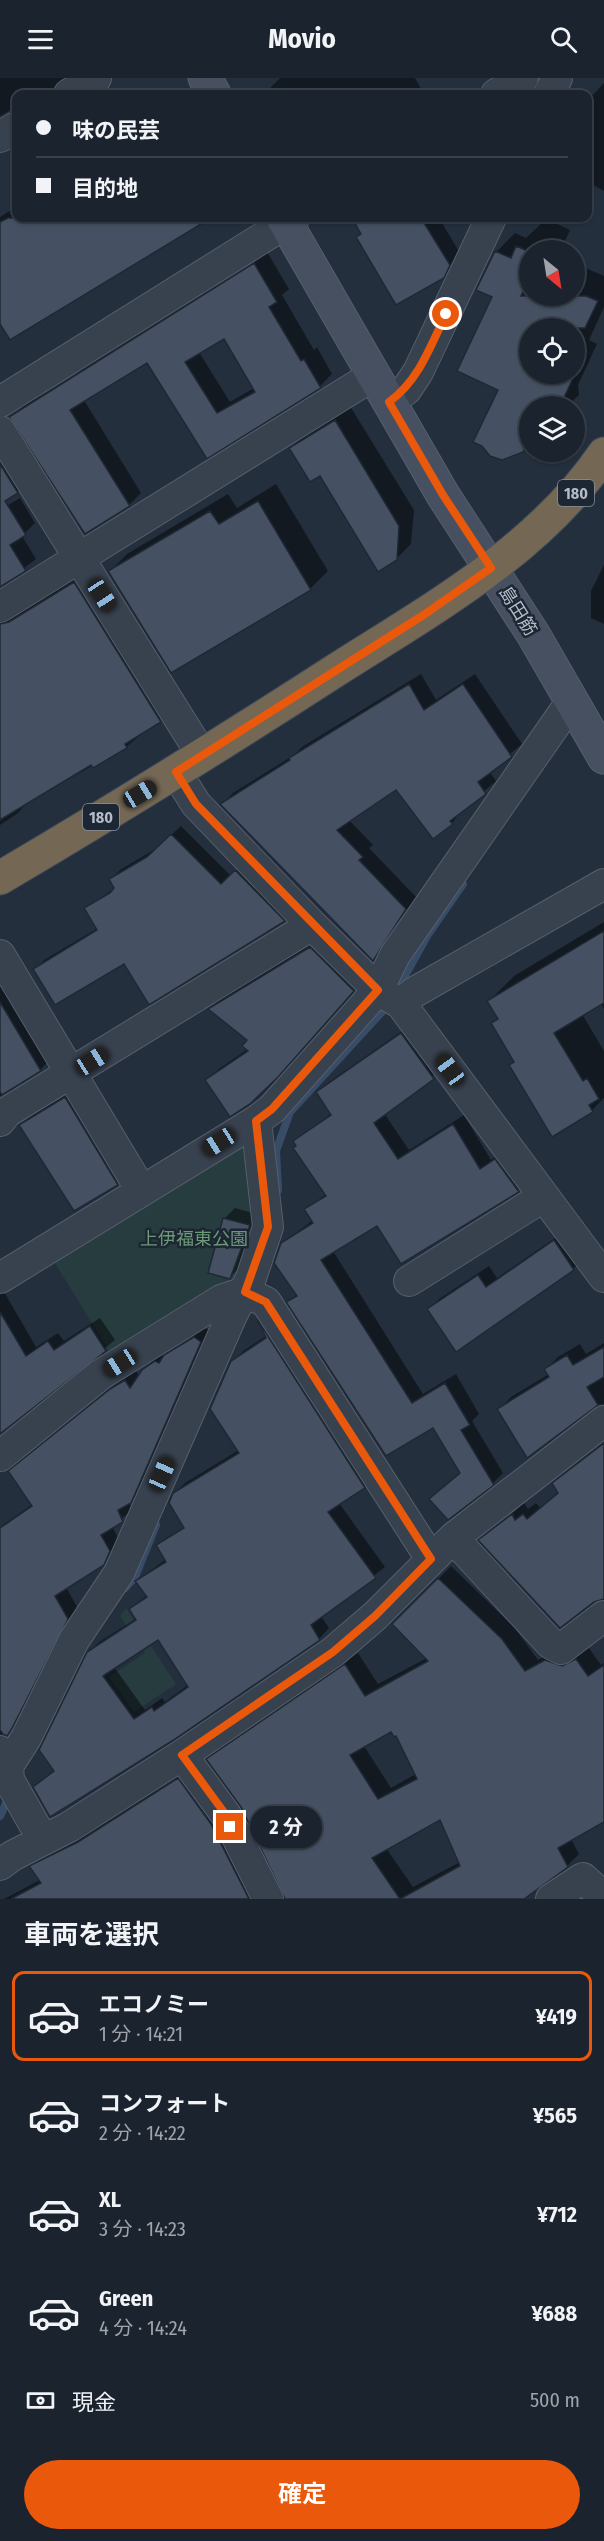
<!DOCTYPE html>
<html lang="ja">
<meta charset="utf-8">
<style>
body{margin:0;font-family:"Fira Sans Condensed","Noto Sans JP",sans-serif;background:#282f3a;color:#f1f3f6;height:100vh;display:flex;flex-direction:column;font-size:22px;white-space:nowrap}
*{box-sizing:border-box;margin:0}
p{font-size:20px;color:#a0a4aa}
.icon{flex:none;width:33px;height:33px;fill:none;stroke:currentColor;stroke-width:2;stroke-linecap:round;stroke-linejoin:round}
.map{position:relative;height:1821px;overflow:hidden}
.side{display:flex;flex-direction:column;background:#1b232e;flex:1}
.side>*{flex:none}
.banner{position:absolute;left:12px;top:12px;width:580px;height:132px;border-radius:12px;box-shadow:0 2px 4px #0004,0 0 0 2px #39404a;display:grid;align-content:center;height:132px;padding:0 24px;background:#1b232e}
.needle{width:39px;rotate:150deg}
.tools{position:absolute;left:519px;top:162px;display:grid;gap:12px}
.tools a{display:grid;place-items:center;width:66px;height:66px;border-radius:50%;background:#1b232e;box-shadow:0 2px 4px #0004,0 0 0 2px #39404a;font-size:30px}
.end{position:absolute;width:27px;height:27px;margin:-14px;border:8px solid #ea580c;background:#fff;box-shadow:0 0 0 3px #fff}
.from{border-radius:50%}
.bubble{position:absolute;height:42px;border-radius:21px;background:#1b232e;box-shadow:0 2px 4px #0004,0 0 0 2px #39404a;font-size:20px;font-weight:700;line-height:42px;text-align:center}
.car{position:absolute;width:18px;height:36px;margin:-18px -9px;border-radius:8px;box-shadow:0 0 4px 2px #0007;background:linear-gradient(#222 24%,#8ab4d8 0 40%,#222 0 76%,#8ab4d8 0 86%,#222 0)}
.banner b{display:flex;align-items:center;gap:21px;height:57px;font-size:22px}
.banner b+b{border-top:2px solid #39404a}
.banner i{width:15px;height:15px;background:#f1f3f6}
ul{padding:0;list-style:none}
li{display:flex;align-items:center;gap:18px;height:90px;margin:0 12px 9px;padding:0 12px;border:3px solid transparent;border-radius:12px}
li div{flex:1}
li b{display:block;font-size:22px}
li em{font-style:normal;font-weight:700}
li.active{border-color:#ea580c}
li>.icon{width:54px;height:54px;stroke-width:1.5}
h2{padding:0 24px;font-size:27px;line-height:72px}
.pay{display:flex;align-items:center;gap:15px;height:66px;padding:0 24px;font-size:22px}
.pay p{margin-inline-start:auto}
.button{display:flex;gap:12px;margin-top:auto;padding:12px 24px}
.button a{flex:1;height:69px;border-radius:36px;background:#ea580c;color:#fff;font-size:24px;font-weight:700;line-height:69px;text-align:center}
header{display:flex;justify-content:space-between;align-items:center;height:78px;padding:0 24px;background:#1b232e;font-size:27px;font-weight:700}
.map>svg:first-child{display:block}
.green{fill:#263c3f}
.shadow{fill:#0007;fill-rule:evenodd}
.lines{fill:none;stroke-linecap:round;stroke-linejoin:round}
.stream{stroke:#394c67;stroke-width:8}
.building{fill:#455162;stroke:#1f2835;stroke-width:1.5;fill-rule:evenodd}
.street-casing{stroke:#565f6c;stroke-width:32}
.secondary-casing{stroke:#565f6c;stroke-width:35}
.highway-casing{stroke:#434c59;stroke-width:35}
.street{stroke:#38414e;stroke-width:30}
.secondary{stroke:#465061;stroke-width:33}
.highway{stroke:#746855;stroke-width:33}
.route{stroke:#ea580c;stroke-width:8}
.labels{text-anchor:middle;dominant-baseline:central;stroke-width:5;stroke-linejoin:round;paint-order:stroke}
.shield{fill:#1d2633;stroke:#878f9c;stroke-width:1.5}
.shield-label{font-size:16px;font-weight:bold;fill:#b4bcc9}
.street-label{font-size:18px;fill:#b4bcc9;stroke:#1d2633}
.park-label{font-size:18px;fill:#6b9a76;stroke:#1d2633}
</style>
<header><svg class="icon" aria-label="menu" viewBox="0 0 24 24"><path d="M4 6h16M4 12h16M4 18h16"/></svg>Movio<svg class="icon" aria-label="search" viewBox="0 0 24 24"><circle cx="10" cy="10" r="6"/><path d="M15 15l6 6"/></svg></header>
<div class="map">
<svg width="604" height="1821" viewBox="0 0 604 1821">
<rect width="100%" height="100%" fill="#242f3e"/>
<path class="green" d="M247,1064l14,80 -19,63 -129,73 -61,-100z
M126,1530l50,76 -42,28 -25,-35 36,-24 -25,-37z"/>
<path class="shadow" d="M0,0h70l14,16h-68v13l-16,9z
M415,0l9,16h-153l-3,-4 12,-12z
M604,5v108l-16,-9v-82z
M107,8l5,8h-24z
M16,129v11h193l-199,120 -10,-17v-104z
M358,140h81l21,35 -6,12 -11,11 -81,-43 -7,-13z
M546,141l24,11 -9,20h-31v46h44v-33l30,13v31l-15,33 8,4 -19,41 1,10 -12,11h-37v37l-16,13 -18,1 4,-68 -6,-93 2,-44 19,-19 11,5zM530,250h44v46h-44z
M267,174l22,37 -7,6 32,55 3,-3 15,27 -12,12 -113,71 -59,-96 -64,39 57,93 -12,12 -117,-87 12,-13 48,-27 10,-10zM225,259l29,51 -24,14 -31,-50z
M350,328l64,104 -3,34 -15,15 -76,-85 -29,-26 15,-15z
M0,356l28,48 -11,10 -17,10z
M276,406l52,87 -18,18 -138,82 -62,-100 17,-17 101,-60 9,14z
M20,420l15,25 -13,13 14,23 -36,27v-76z
M604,487v59l-13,-6v-27z
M85,494l86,138 -45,37 -98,55 -10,11 -18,12v-216z
M421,596l15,26 39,-26 47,70 -33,27 7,10 -34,29 -10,13 -56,-35 -47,32 24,25 -4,3 47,49 -32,51 -11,11 -151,-155 11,-11 61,-38 8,-8z
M181,748l50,50 14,-14 48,49 -9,9 -160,41 -89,8 9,-9 54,-32 -12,-19 30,-22 -5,-8 9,-9 37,-22z
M604,844v87l-3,-6 -19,11 22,37v47l-12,12 -77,-49 -22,-37 6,-6 -10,-17 25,-25z
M323,857l43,42 -76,85 -83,18 13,-12 28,-19 1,-9 -39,-31 12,-12z
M0,890l53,88 -13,14 -40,26z
M412,946l31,44 -59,45 25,37 55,-35 27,45 15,-10 22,30 -10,10 -117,72 -23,-38 -45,27 90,143 33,-20 23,40 -7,7 31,52 -10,10 -52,6 20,-17 -28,-46 -145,-124 9,-8 -15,-50 31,-24 -7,-10 20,-16 -31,-53 37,-28 -14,-21 11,-10z
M74,1012l51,86 -8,8 -96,-59 8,-8z
M235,1130l25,7 -20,52 -10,10 -6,-58z
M565,1153l19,27 -11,11 -117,81 -27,-40 10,-11 50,-33 8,12z
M3,1212l33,57 22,-14 6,8 36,-23 15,22 -115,92v-140z
M266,1233l108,166 -10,10 -25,16 46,64 -64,49 8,12 -10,11 -147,100 -138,48 21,-18 33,-116 11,-11 38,-24 -6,-9 16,-14 -10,-14 29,-22 -8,-13 27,-20 -11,-32 11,-11 54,-33 -7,-88 11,-11 23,-15 -9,-16zM158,1560l30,47 -23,17 -3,-4 -17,12 -31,-43z
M205,1250l6,3 -70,160 -12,11 3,8 -20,16 7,14 -5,13 -11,10 -37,24 11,20 -60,116 -11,11h-6v-207l33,-23 -11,-44 100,-81 14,-8 3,5 15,-17 12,-7 3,1z
M604,1265v61l-105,5 12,-12 38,-23 -3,-5 12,-12 22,-13 6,10z
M604,1364v157l-11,2 -112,-61 43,-37 4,6 8,-6 4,5 19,-16 -5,-8z
M451,1488l63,61 24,33 20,-11 17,6 14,-7 12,17 3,-2v158l-33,18 8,15 -12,12 -45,33h-201l-78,-93 -35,-47 13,-12 137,-94 20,31 49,-26 -33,-34zM391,1652l6,4 19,40 -25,14 -27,-42zM441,1740l19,44 -47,25 -27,-39z
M189,1691l77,130h-262l36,-19 -9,-13 11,-11 48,-25z"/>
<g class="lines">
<path class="stream" d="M397,912l30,-54 36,-52
M278,1112l-2,-39 14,-39 99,-108
M125,1510l10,-11 21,-52
M0,1738l10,-21"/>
</g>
<path class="building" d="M8,140h203l-201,122 -10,-16v-102z
M352,140h69l29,47 -6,13 -48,27 -40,-68 5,-3z
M516,168l14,6v23l-9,21h65l12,5 -13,27h-55v46h45l-15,32h-30v31l-7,15 -21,8 -12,-4 -8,-10 -9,-4 25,-52 -41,-19 35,-74 -16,-7 19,-39 16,7z
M254,185l23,39 -8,5 32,54 3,-2 17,29 -114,71 -60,-96 -77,47 60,96 -45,28 -76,-117zM224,261l31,53 -38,21 -32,-51z
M335,342l64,106 -2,34 -19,12 -58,-96 -10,6 -21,-34z
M0,386l18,29 -13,8 21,34 -16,10 16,26 -26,16z
M258,423l53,89 -140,83 -63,-102 102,-60 9,13z
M74,504l87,140 -36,22 2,4 -34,20 -2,-3 -91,55v-196l9,-2z
M409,606l15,26 39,-26 49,73 -34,25 8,12 -36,27 3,3 -20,15 -37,-49 -59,40 26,27 -4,3 47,49 -33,52 -153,-157 70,-44 -1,-2z
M171,756l50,50 14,-14 50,51 -136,84 -25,-41 -69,41 -22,-36 64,-39 -13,-22 26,-15 4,-5 -5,-9 38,-22z
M604,853v72l-50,30 29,48 4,-3 12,21 -10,6 4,7 -41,25 -43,-72 5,-3 -23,-39 7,-4 -11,-18z
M310,869l44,44 -76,86 -28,27 -20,13 -25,-37 43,-29 -6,-5 5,-6 -39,-31z
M0,924l41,69 -39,24 -2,-3z
M401,955l33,46 -60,44 24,36 55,-35 27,45 15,-10 24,33 -118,72 -24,-38 -56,34 91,143 33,-20 25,42 -9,5 33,55 -46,35 -19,-21 31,-26 -27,-45 -47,28 -100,-154 11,-6 -23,-33 7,-20 32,-20 -9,-14 22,-13 -33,-48 3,-2 -3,-5 38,-26 -15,-23z
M65,1019l53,88 -44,26 -55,-86z
M223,1140l27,7 -20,54 -22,-6z
M554,1162l20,30 -118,82 -29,-43 51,-34 8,12z
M0,1234l26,44 22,-15 6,9 36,-24 16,25 -106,83z
M257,1241l108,169 -37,24 48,66 -65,47 9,15 -148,101 -122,76 -17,-30 21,-16 -15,-21 48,-98 49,-32 -7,-11 18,-12 -12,-16 31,-19 -10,-17 28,-17 -15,-25 4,-10 66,-40 -29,-44 21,-48 35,-23zM158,1562l30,47 -34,24 -2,-4 -18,12 -31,-43z
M194,1259l7,5 -70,161 -13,7 5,12 -22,13 9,16 -6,14 -49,31 13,23 -57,111 -4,6 -4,-2 -3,-4v-202l32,-22 -24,-35 102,-82 15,-9 5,8 12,-18 13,-9 4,2 5,-8z
M604,1269v30l-17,10 11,18 -71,53 -30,-49 52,-32 -5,-8 23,-14 6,10z
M604,1365v156l-10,3 -34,26 -82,-88 34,-26 3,6 8,-6 4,5 31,-26 -6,-10z
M438,1500l64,61 23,32 20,-11 17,6 14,-7 12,17 16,-11v157l-46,26 10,19 -44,32h-239l-44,-92 -35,-48 139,-95 20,32 63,-35 -36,-37zM391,1654l3,5 2,-1 21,43 -39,20 -28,-44zM440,1742l20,46 -60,33 -28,-41z
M178,1700l33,46 38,75h-238l30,-16 -12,-17 49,-24z"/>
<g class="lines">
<g class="street-casing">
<path id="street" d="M69,16l27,-16
M496,16l27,-16
M549,16l8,-16
M0,59l16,-10
M0,324l294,-184
M389,324l17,-12 12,-18 73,-154
M0,353l202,324
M0,529l374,-232
M176,694l20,32 116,121 66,65 23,14 203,273
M0,877l141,235
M401,926l12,-11 191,-109
M0,1043l7,-9 305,-187
M0,1200l256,-157
M409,1203l134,-84
M0,1378l100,-81 121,-75 24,-8 21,10 165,257
M453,1460l98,106 10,5 43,-33
M0,1673l8,15 1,14 34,60
M182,1677l44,60 42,84
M8,1688l18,-28 48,-98 45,-67 112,-256 20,-39 17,-51 -12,-106 16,-12 106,-119 17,-35 176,-253
M0,1787l12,-9 57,-29 113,-72 151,-103 42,-36 78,-78 151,-117
M551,1821l32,-21 21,19"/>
</g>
<g class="secondary-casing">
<path id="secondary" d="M205,0l9,16
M283,140l160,277 90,139 71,123"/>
</g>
<g class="highway-casing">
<path id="highway" d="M0,800c112,-66 223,-135 333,-206 97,-62 205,-121 271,-218"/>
</g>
<use href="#street" class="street"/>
<use href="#secondary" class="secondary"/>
<use href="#highway" class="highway"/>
</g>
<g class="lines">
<path class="route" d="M230,1749l-4,-12 -44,-60 151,-103 42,-36 56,-57 -165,-257 -21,-10 23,-65 -12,-106 16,-12 106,-119 -182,-186 -20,-32 249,-158 66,-46 -48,-73 -54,-93c30,-22 41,-55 57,-88"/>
</g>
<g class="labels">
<g class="shield">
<rect x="558" y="402" width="36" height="26" rx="4.5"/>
<rect x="83" y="726" width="36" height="26" rx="4.5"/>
</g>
<g class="shield-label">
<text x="576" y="415">180</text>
<text x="101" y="739">180</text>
</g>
<g class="street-label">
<text transform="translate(518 533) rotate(58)">島田筋</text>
</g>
<g class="park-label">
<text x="194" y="1161">上伊福東公園</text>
</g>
</g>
</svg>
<div class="tools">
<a><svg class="needle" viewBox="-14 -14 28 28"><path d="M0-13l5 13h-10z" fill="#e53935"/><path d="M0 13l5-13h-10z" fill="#a0a4aa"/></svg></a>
<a><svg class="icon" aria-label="locate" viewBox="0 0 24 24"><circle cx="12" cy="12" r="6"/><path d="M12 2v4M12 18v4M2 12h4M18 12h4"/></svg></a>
<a><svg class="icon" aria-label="layers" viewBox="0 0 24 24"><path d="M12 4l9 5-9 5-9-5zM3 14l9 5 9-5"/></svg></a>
</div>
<i class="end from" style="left:446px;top:236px"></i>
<i class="end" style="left:230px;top:1749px"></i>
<div class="bubble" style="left:250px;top:1728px;width:72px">2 分</div>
<i class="car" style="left:102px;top:517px;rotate:147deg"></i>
<i class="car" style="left:140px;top:716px;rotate:59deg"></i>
<i class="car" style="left:92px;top:983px;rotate:58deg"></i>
<i class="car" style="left:450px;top:992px;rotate:324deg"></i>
<i class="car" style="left:219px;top:1064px;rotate:238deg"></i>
<i class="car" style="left:120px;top:1285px;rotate:238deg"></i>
<i class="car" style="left:162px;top:1396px;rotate:24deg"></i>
<div class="banner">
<b><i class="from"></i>味の民芸</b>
<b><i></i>目的地</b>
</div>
</div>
<section class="side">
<h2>車両を選択</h2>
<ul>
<li class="active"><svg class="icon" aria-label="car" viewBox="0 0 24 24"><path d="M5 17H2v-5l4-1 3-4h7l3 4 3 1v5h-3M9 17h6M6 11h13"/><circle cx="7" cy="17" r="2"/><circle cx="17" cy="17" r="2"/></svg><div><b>エコノミー</b><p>1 分 · 14:21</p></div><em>¥419</em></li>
<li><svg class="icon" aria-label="car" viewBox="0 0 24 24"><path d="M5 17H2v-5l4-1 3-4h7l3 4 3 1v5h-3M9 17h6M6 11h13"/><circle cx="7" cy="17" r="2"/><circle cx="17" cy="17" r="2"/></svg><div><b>コンフォート</b><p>2 分 · 14:22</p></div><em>¥565</em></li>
<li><svg class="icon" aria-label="car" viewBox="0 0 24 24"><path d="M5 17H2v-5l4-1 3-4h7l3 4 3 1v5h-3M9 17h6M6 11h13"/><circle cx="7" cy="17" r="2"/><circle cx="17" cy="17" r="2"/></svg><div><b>XL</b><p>3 分 · 14:23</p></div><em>¥712</em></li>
<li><svg class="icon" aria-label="car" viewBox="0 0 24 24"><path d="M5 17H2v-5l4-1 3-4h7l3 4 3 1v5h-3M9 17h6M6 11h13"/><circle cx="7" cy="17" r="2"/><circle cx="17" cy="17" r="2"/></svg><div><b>Green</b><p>4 分 · 14:24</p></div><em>¥688</em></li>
</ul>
<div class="pay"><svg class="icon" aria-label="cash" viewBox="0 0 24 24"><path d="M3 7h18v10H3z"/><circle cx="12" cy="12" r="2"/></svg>現金<p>500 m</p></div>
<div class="button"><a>確定</a></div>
</section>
